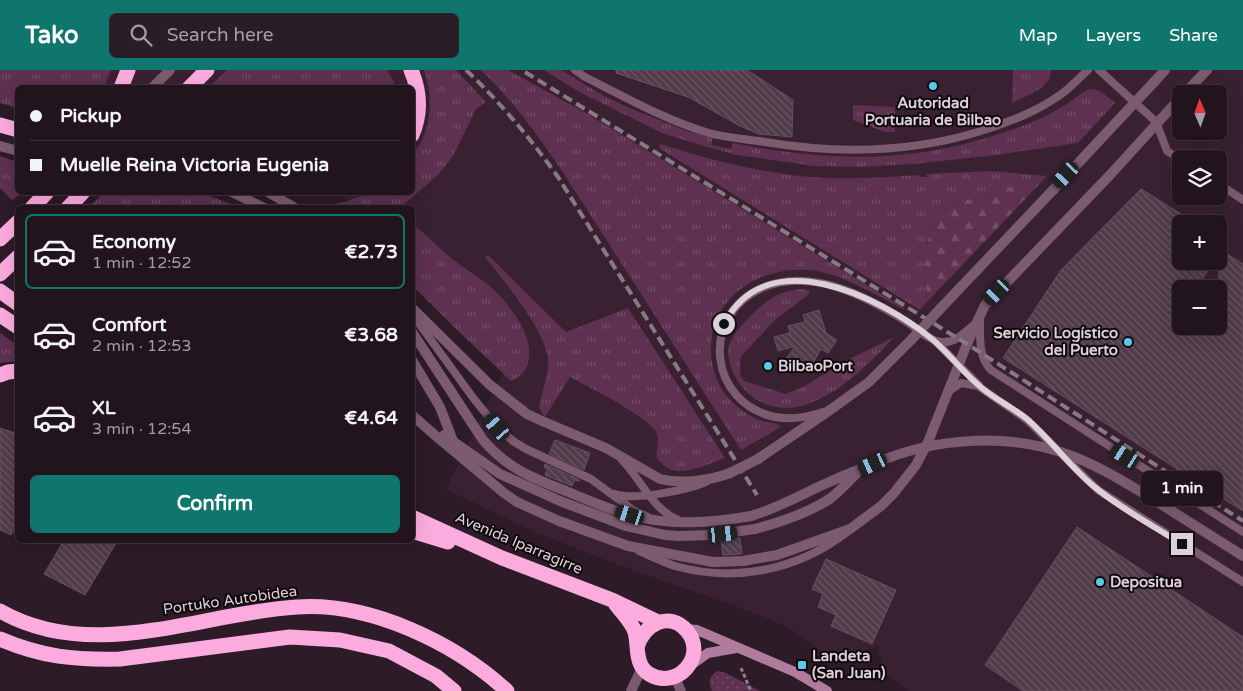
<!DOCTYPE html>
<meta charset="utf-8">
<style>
body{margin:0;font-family:"Varela Round",sans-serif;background:#2a1d26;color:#f1f3f6;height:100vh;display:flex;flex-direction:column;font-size:19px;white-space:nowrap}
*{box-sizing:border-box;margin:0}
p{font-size:16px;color:#a29ea4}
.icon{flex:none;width:28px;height:28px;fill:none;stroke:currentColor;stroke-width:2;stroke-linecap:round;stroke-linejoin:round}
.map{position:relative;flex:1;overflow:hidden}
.panel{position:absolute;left:15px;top:135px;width:400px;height:338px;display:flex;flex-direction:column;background:#22141d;border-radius:8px;box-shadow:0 5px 20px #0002,0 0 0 1px #3f333b}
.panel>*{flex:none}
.top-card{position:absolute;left:15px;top:15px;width:400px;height:110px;border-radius:8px;box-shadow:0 5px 20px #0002,0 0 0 1px #3f333b;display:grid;align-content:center;height:110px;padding:0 15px;background:#22141d}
.needle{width:32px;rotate:358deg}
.buttons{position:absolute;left:1172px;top:15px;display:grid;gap:10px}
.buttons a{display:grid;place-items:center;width:55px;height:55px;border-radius:8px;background:#22141d;box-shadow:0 5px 20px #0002,0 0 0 1px #3f333b;font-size:25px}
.end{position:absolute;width:22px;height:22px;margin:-11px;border:6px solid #ddd1d8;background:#111;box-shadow:0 0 0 2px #111}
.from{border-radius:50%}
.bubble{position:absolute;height:35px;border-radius:8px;background:#22141d;box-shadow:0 5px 20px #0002,0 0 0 1px #3f333b;font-size:16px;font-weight:700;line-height:35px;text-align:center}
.car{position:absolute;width:15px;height:30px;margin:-15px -8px;border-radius:6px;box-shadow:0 0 4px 1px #0007;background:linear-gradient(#222 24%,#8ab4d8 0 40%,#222 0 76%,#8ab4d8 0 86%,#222 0)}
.top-card b{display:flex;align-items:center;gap:18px;height:48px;font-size:19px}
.top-card b+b{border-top:1px solid #3f333b}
.top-card i{width:12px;height:12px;background:#f1f3f6}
ul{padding:9px 0 0;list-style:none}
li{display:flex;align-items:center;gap:15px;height:75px;margin:0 10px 8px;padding:0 5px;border:2px solid transparent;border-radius:8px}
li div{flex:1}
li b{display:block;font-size:19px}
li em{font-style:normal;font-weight:700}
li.on{border-color:#0f766e}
li>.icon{width:45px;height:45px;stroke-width:1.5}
.primary-button{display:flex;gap:10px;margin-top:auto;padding:10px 15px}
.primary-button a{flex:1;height:58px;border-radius:8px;background:#0f766e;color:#fff;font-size:20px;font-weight:700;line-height:58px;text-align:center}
header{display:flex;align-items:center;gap:30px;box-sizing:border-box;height:70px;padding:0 25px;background:#0f766e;color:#fff}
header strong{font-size:24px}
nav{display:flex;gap:28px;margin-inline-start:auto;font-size:18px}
.search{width:350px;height:45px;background:#2a1d26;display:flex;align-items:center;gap:12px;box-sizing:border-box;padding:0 18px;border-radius:8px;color:#a29ea4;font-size:19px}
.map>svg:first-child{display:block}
.built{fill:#392131;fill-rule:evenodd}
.grass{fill:url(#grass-tufts)}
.forest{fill:url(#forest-firs)}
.park{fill:url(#park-dots)}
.building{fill:url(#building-back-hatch);stroke:#66515e}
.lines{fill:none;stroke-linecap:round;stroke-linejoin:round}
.path{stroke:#8c7d86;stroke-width:3;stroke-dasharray:4 2.5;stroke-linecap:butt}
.lane{stroke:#7c5b70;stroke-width:8}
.street{stroke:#7c5b70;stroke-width:10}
.secondary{stroke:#b07c9d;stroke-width:10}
.highway{stroke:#fcabdf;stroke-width:15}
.rail{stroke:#887982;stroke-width:4;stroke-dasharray:10 5;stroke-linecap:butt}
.street-bridge{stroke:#7c5b70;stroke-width:10}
.route{stroke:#ddd1d8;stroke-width:6}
.poi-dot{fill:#5bc8e7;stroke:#10080d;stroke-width:2}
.labels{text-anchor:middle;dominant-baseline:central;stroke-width:4;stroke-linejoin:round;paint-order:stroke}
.poi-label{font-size:15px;font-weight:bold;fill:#ddd1d8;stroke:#10080d;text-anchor:start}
.street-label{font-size:15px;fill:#ddd1d8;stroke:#10080d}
</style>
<header>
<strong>Tako</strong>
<div class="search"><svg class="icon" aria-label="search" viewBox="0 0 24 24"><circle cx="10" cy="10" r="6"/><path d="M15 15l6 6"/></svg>Search here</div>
<nav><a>Map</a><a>Layers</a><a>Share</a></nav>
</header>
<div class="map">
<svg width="1243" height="621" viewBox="0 0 1243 621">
<defs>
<pattern id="grass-tufts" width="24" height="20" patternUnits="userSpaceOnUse" patternTransform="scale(1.25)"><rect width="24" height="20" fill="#5d314f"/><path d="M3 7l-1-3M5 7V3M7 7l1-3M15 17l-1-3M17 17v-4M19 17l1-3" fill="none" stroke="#744e68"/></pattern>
<pattern id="forest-firs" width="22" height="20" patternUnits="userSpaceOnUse" patternTransform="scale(1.25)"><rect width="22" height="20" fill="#5d314f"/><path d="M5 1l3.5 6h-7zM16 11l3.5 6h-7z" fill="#744e68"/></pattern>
<pattern id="park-dots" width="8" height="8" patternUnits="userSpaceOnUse" patternTransform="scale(1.25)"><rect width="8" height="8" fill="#5d314f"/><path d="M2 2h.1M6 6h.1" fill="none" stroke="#744e68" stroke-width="1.8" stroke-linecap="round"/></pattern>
<pattern id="building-back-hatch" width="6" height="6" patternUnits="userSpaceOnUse" patternTransform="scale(1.25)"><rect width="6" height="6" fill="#503c49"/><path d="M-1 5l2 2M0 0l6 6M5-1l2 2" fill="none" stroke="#695762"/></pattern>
</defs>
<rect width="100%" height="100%" fill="#2d1b27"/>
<path class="built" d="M0,0h1243v621h-334l-26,-20 -5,-25 -45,16 -39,-31 -37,-17 -144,-51 -78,-31 -89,-43 64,-131 -97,-100 -1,-50 -55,-1 -21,-14 76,-1v-104h-394zM1181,24h38v37h-38zM1181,89h38v37h-38zM1181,154h38v37h-38zM1181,219h38v37h-38z"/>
<path class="grass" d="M0,0h111l-7,17 -86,1 -1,20 -17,-5z
M227,0h160l7,12 1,5h-186z
M424,0h32l30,32 -10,7 -23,47 -14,18 -38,33h-72l1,-2 14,-3 26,-9 42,-1c0,-9 -2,-27 1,-35 1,-6 7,-12 9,-17 10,-22 10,-48 2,-70z
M481,0h27l78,43 318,195 -1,1c-28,-14 -63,-37 -95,-39 -47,-4 -98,27 -97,79 0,17 5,33 15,46 10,12 23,22 37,26 7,2 13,1 18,6l-40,23c-45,-70 -89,-139 -134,-209 -38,-59 -75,-122 -126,-171z
M544,0h17l43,26 30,14 53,21 26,7 -2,7 20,4 2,-6c94,19 180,21 272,-11 22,-7 43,-16 62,-28 8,-5 17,-15 26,-15 8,1 16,9 22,14l-37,40 -82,12 -83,9 -52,3 -47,-1 -77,-11 -40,-11 -35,-11 -83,-41z
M1013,0h38c1,18 -26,26 -39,33z
M853,35l42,2v25h-10l-32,-12z
M661,74c64,21 129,36 196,34 20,0 41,-2 61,-3l1,2h8v-3l64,-3 56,5 -97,29 -18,18 -7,31 2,48 -7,8 -261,-162z
M0,86l17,6 1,30 4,1 -10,7 -12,-12z
M105,122l96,1 39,14h-151z
M412,153c12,10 23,21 34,31 16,14 35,23 50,38 16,16 39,46 32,70 -2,10 -8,15 -17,19l-55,-52 -43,-43z
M488,185l78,77 62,-24 97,150c-13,5 -41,18 -55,11 -5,-2 -9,-7 -13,-10 -2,-9 4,-18 -1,-27 -9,-16 -68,-45 -86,-55l-25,40 -6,-9c2,-17 11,-33 9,-50 -5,-31 -43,-76 -63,-101z
M800,219l7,1 3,2 -2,3 -33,25 -31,33 -3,4 -1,11 1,8 3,5 42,13 17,-7 48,-29 42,-20c-32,35 -94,98 -144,56 -12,-11 -21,-27 -21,-44 1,-16 33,-46 47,-54 8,-4 16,-6 25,-7z
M0,263l17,12v16l-17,2z"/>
<path class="forest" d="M1047,106l-120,126 -2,-48 7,-31 18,-18z"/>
<path class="park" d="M717,601l9,2 34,18h-48c-4,-9 -3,-15 5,-20z"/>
<path class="building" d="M616,0h131l46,30 -1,37 -33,-3 -19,-8 -52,-29 -72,-24z
M1141,119l40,25v47h33l-18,28h-15v37h38v-77l24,15v247l-240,-153 58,-88z
M819,240l7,23 11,7 -9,13 -7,-4 -8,14 -8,-4 -8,13 -14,-8 12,-18 -17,5 -4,-14 16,-4 -2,-7 17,-4 -2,-7z
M0,358l18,6v87l-7,14 -11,-5z
M555,370l35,13 -6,17 -35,-16z
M545,394l35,16 -1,1 -4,-1 -3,6 -27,-11 2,-6 -3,-2z
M1077,457l166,110v54h-220l-38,-26z
M740,468l2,16 -19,1 -2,-14z
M64,470h54l-33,55 -41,-21z
M826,489l70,31 -24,54 -41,-18 5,-11 -18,-8 5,-13 -11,-5z"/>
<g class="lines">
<path class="path" d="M741,598l10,23"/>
<path class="lane" d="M575,0l10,7c40,20 80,43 124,56 18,5 37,6 56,9 72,12 146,11 216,-11 28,-9 55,-19 79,-36 10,-7 19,-17 28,-25
M1099,0l54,49 3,3 11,29 14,9
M1219,114l24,16
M412,244l62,85 23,28 16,14 13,8 65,30 42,31 13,6
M980,247c0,17 -2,41 11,53l252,162
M934,270l45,45
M949,321l12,-8 17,3 49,34 71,70 145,92
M823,342c-15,5 -32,8 -48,5 -67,-14 -75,-102 -13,-129 49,-21 104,8 145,34 11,7 23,20 36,20 13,1 23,-11 32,-18
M622,390c19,19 30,49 56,60
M615,424c19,7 72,-4 91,-12
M639,481c12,5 24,11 36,15 60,17 123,4 172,-34"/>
<path class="street" d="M1154,12l11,-12
M152,18l18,-18
M1184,24l23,-24
M0,76l18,5
M232,122l32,16
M268,122l27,16
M412,238l78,77 37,29 15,7 64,27 54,31c21,5 49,2 70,-6
M940,239l114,-120
M412,262l71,108c24,28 49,38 83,51 21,9 42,18 64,24 40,11 80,8 121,1
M412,290l28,47 13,34
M412,345l25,22 67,56 13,9 42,19 69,25 85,16 30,-1 34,-6 73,-26 31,-23 13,-13 22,-28 12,-23 39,-98 18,-39 125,-130 71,-78
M444,365l56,39 60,27 66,25 39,9 14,1 33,-1 43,-6
M758,389l72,-49 39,-28 43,-43
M1159,433l84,53
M675,608l6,13
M631,621l11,-23"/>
<path class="secondary" d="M685,559l12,1 98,42 32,19
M691,595l17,-12 28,-5"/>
<path class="highway" d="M411,0c9,21 10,44 1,65
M121,18l7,-18
M189,18l18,-18
M0,55l18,5
M32,138l15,-16
M68,138l15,-16
M0,169l18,-17
M0,204l18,-17
M0,221l18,13
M0,245l18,12
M0,305l8,-3 10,-1
M412,447l90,41 110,42 46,22
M412,461l36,11
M615,533c6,9 17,19 20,29 4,14 -1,32 14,42 28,17 59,-18 38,-43 -18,-21 -44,-6 -50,16
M0,541c93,53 199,2 297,-4 73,-5 158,36 210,84
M0,569c42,18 74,21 120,20l170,-22 50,3 49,11 47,25 18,15"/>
<path class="rail" d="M466,0c35,33 64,68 92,107l199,318
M525,2l442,272 276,177"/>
<path class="street-bridge" d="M1054,119l100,-107
M912,269l28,-30
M730,403l28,-14
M751,446c27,-8 51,-22 76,-33 15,-7 31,-13 46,-19 62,-27 136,-32 199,-8 31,12 59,30 87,47
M755,459c26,-7 54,-16 76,-31 9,-7 17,-16 25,-24"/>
</g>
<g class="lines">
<path class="route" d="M724,254c43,-83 155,-28 208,15 18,15 32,35 51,50 14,11 30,19 44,30 23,20 41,45 64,65 27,23 61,41 91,60"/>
</g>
<g class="poi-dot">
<circle cx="933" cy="16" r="5"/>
<circle cx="1128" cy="272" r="5"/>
<circle cx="768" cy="296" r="5"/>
<circle cx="1100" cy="512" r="5"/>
<rect x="797" y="590" width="10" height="10" rx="2.5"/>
</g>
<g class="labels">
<g class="poi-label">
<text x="933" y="33" text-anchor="middle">Autoridad<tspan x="933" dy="17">Portuaria de Bilbao</tspan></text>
<text x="1118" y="263" text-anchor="end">Servicio Logístico<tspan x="1118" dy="17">del Puerto</tspan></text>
<text x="778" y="296">BilbaoPort</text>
<text x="1110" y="512">Depositua</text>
<text x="812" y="586">Landeta<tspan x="812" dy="17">(San Juan)</tspan></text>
</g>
<g class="street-label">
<text transform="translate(519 473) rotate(23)">Avenida Iparragirre</text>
<text transform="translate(230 530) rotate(-8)">Portuko Autobidea</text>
</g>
</g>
</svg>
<div class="buttons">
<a><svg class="needle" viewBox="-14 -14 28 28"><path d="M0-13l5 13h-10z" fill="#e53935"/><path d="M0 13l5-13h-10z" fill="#a29ea4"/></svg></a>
<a><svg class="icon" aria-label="layers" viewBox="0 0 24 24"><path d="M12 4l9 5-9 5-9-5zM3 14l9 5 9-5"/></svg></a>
<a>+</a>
<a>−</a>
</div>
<i class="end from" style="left:724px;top:254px"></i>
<i class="end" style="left:1182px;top:474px"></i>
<div class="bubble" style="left:1141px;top:401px;width:82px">1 min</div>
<i class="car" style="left:1066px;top:105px;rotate:223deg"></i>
<i class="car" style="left:997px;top:222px;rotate:224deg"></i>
<i class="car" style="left:497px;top:357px;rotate:319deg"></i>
<i class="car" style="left:1125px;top:386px;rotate:303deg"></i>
<i class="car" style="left:873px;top:394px;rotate:245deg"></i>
<i class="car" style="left:630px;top:445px;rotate:288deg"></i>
<i class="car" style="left:723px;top:464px;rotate:84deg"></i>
<div class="top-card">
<b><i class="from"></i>Pickup</b>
<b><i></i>Muelle Reina Victoria Eugenia</b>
</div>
<section class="panel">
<ul>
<li class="on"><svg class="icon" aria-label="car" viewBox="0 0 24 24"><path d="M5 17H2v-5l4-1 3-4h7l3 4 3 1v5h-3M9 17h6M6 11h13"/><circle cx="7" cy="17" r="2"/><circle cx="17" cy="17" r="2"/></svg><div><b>Economy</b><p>1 min · 12:52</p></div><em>€2.73</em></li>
<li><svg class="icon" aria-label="car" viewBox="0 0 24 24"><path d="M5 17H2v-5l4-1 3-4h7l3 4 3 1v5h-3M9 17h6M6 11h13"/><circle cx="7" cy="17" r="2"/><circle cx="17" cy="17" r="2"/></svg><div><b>Comfort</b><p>2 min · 12:53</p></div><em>€3.68</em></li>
<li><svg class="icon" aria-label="car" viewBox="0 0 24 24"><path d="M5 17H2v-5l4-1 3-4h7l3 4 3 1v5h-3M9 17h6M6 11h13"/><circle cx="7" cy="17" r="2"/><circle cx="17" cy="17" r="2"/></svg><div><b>XL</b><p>3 min · 12:54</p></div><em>€4.64</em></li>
</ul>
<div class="primary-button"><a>Confirm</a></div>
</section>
</div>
